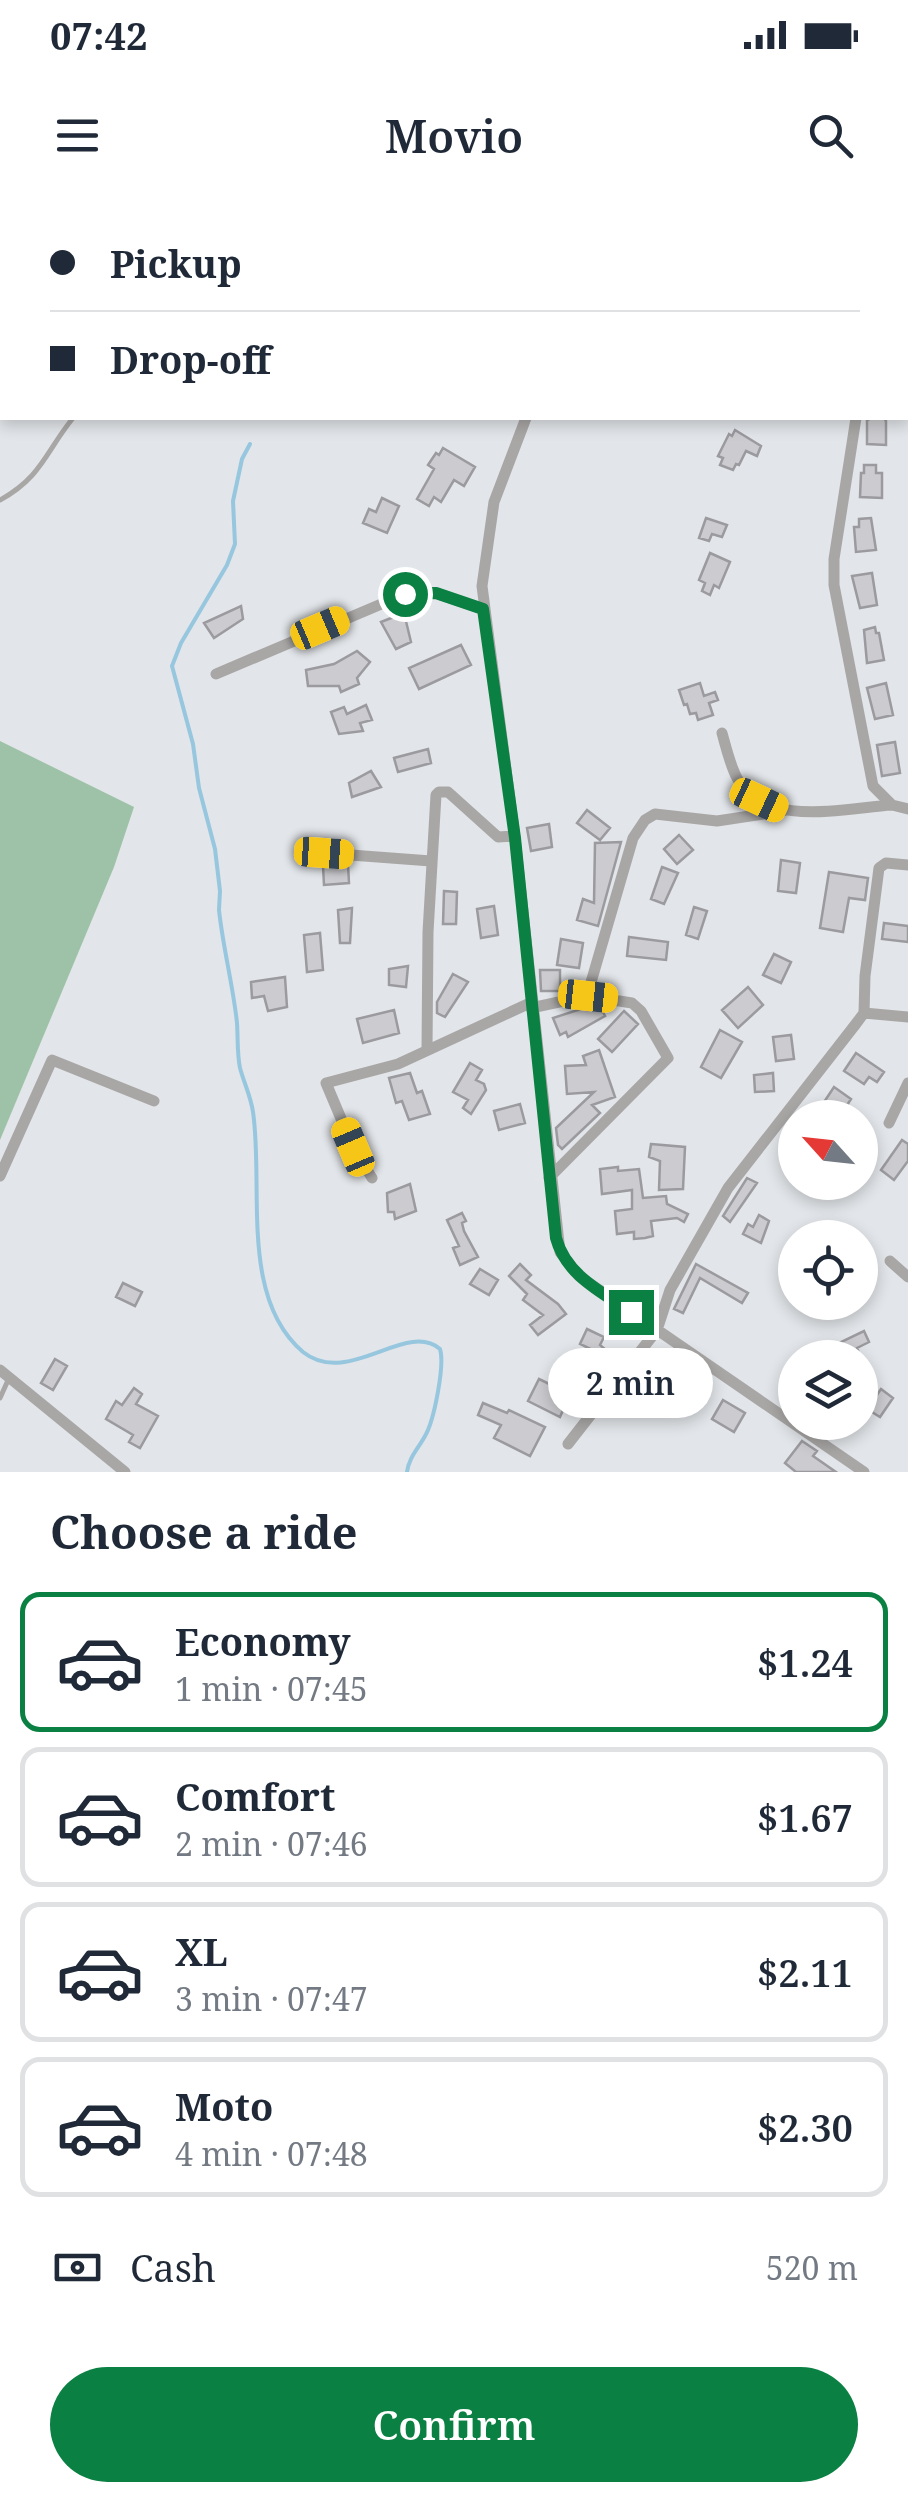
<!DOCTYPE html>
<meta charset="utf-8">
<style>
body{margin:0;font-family:"Noto Serif",serif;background:#f2f2f3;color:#1f2937;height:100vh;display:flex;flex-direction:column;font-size:38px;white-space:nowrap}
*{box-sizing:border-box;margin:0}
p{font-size:32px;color:#747a83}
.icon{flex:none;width:55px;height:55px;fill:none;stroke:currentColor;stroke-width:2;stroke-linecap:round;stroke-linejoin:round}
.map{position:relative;height:1272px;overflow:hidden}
.sheet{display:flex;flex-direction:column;background:#fff;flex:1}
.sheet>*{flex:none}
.top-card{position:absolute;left:0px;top:0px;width:910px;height:220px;box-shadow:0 5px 15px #0003;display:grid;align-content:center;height:220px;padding:0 50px;background:#fff}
.needle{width:65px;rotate:297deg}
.tools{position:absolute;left:778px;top:900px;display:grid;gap:20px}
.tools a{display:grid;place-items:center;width:100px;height:100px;border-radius:50%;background:#fff;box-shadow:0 5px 15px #0003;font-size:50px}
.end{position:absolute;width:45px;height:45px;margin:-22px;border:12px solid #0b8043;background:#fff;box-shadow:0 0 0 5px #fff}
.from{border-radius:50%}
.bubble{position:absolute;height:70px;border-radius:35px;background:#fff;box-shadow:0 5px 15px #0003;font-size:32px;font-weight:600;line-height:70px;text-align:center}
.car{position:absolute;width:30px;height:60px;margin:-30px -15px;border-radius:12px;box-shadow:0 0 8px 2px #0007;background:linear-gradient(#f5c518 24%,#345 0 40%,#f5c518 0 76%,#345 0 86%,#f5c518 0)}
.top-card b{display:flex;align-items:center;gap:35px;height:95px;font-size:38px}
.top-card b+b{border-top:2px solid #e0e1e3}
.top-card i{width:25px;height:25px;background:#1f2937}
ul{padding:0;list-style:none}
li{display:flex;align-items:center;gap:30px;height:140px;margin:0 20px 15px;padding:0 30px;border:5px solid #e0e1e3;border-radius:20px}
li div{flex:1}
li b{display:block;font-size:38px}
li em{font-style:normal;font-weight:600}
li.on{border-color:#0b8043}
li>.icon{width:90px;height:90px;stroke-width:1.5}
h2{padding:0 50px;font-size:45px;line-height:120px}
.pay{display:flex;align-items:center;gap:25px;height:110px;padding:0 50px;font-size:38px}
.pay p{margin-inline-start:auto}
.primary-button{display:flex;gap:20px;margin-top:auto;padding:20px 50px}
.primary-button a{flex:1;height:115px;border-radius:60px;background:#0b8043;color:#fff;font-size:40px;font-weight:600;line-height:115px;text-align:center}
.status{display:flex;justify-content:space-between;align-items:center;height:70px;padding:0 50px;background:#fff;direction:ltr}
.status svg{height:28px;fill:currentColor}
header{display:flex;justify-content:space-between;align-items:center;height:130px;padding:0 50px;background:#fff;font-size:45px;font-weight:600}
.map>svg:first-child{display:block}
.green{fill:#9ec2a7}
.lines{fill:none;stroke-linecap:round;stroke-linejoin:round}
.stream{stroke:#97c6df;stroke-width:4}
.building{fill:#cccbcf;stroke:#9b9a9e;stroke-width:2.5}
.lane{stroke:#a9a7a6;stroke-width:5}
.street{stroke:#a9a7a6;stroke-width:11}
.route{stroke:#0b8043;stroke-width:12}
</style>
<div class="status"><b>07:42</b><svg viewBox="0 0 49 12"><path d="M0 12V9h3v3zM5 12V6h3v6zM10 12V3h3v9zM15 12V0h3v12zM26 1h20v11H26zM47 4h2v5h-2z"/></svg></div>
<header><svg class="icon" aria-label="menu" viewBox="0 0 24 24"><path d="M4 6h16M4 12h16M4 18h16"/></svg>Movio<svg class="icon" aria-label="search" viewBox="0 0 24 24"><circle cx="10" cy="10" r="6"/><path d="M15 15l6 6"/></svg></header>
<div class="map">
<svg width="908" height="1272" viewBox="0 0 908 1272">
<rect width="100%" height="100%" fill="#e2e5e9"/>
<path class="green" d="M0,541l134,66 -20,60 -114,273z"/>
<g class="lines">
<path class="stream" d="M250,244l-8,15 -9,42 2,43 -8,21 -46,78 -9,23 21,78 6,44 16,61 5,42 -1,19c4,38 14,75 18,113 1,15 0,31 3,45 4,15 11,29 13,44 11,74 -14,186 50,240 45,36 103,-32 137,-3 5,16 -6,72 -15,87 -7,13 -16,21 -18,36"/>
</g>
<path class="building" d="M872,218h12l2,3v24l-19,-1v-24z
M735,230l26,16 -4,10 -11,-5 -7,14 -3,-1 -3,6 -13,-5 3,-7 -5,-2 11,-22 3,2z
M443,248l32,19 -11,19 -10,-6 -13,22 -7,-5 -5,9 -12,-7 17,-30 -6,-4 8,-12 3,2z
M864,265h12v8h6v25l-22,-1 1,-24h3z
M382,298l17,8 -12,27 -24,-10 6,-14 7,3z
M706,318l21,7 -5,12 -10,-3 -3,7 -10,-3z
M871,318l5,32 -20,2 -2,-25h5v-8z
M710,353l20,9 -11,26 -5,-3 -4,10 -8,-4 3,-8 -6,-3z
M872,373l5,32 -17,3 -8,-32z
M241,406l2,13 -29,19 -10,-15z
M404,413l7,29 -15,7 -15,-27z
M875,427l1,6h3l5,27 -17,3 -3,-33z
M461,445l10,20 -52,24 -10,-21z
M357,451l13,11 -13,16 2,6 -18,8 -2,-6h-31l-2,-16 28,-6z
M700,483l4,13 11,-4 3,8 -9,3 4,12 -15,5 -2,-7 -6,1 -3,-10 -3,1 -5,-15z
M886,483l7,32 -18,4 -8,-31z
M366,505l6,15 -12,3 3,8 -24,3 -8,-22 13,-5 3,7z
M895,542l5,31 -18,3 -5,-31z
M428,549l3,14 -33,9 -4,-14z
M371,571l10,16 -29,10 -3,-14z
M587,610l23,18 -10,12 -23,-17z
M549,624l3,23 -21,4 -4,-23z
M679,635l14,15 -16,14 -13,-15z
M621,642l-23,84 -21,-6 6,-21 11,4 1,-60z
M781,660l19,3 -4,30 -18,-2z
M348,664l1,19 -25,2 -1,-19z
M662,667l16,6 -14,31 -13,-5z
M829,672l39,6 -3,22 -16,-2 -6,34 -23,-4z
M444,691l13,1 -1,32h-13z
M494,706l4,29 -17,3 -4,-29z
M694,707l13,4 -9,28 -12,-4z
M352,708l-2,35h-10l-2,-33z
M884,723l24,3v16l-26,-3z
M320,733l3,37 -16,2 -3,-37z
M629,737l39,5 -2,18 -39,-4z
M561,739l22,4 -4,25 -22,-3z
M774,754l17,8 -10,21 -18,-8z
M408,766l-2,21 -17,-2v-16z
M540,770h20v21h-19z
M453,774l15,8 -23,35 -8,-4v-11z
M285,777l2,30 -19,4 -4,-15 -12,2 -1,-16z
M748,787l15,18 -25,23 -16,-18z
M590,806l11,2 4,8 -37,21 -2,-5 -6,3 -7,-17z
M394,810l5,23 -36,10 -6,-24z
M624,811l14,13 -26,28 -14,-13z
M720,830l22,12 -21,36 -20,-11z
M791,835l3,24 -18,2 -3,-24z
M599,850l16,47 -23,8 8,8 -38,36 -4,-4 -2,-17 38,-36 -27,2 -2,-28 21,-1 -3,-9z
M856,853l28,19 -7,10 -8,-5 -5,7 -20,-13z
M470,863l12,7 -6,10 8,4 2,6 -15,24 -8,-6 5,-8 -15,-8z
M410,873l7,20 5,-2 8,23 -21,6 -7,-19 -6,2 -7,-25z
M773,873l1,18 -19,1 -1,-17z
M834,887l17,12 -9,14 -18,-11z
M520,904l5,19 -26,7 -5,-19z
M902,940l6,4v17l-14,19 -13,-10z
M651,944l34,3 -2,42 -24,1 1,-29 -11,-4z
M618,967v4l21,-2 4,29 23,-2 1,8 21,10 -4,8 -7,-4 -26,3 2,15 -8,2 -11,1v-7l-17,2 -2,-23 17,-2v-19l-30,4 -2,-25z
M747,978l10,5 -27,39 -7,-6z
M410,984l6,27 -21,8 -1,-7h-6l-1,-19z
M462,1013l4,8 -4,2 2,8 14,26 -18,8 -7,-17 6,-2 -12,-26z
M759,1015l10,6 -8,22 -18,-9 5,-10 5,3z
M520,1064l11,11 -5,5 32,24 8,10 -28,21 -8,-10 13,-10 -20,-15 4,-6 -18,-18z
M696,1064l52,29 -6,10 -42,-25 -17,35 -9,-4z
M480,1069l18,11 -9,15 -19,-11z
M123,1083l19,9 -7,14 -19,-9z
M587,1129l17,8 -4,8 20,17 -13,16 -11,-8 11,-13 -27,-13z
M864,1131l5,11 -12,6 4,10h-13l-7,-16z
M55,1159l12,7 -14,24 -12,-7z
M539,1179l31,15 -10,23 -32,-16z
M134,1188l8,6 -6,10 22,12 -18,32 -11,-6 4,-7 -27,-16 10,-18 6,4z
M881,1189l12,9 -13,19 -13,-8z
M723,1200l22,13 -11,19 -22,-13z
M483,1203l24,10 2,-3 36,17 -15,29 -36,-18 7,-13 -23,-10z
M802,1241l15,10 -4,5 23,16h-40l-11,-9z"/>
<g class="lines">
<path class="lane" d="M0,300c42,-23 46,-49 73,-82
M0,1198l9,-20"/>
<path class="street" d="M595,0l10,2
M875,0l1,2
M526,218l-32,84 -12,84 33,252 45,414 19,24 285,196
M856,218l-22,141v26l39,201 19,19 16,4
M216,474l189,-80 30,-1 48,16
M722,533c4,14 8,32 15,45 27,51 108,30 155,27
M324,653l107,8
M531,808l56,-12 46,-158 12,-18 10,-6 62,7 66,-10
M864,813l1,-37 14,-108 7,-5 22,2
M427,850l1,-118 8,-137 3,-3h9l50,45 16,-1
M889,923l19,-40
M0,976l52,-116 102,41
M372,978l-19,-31 -27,-64 72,-19 132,-61
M549,978l119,-120 -27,-47 -9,-8 -45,-7
M890,1061l18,16
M0,1170l125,102
M568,1244l89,-114 13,-40 58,-102 127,-163 9,-12 44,4"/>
</g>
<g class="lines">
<path class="route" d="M405,394l31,-1 47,16 32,229 41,400c10,37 45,54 75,74"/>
</g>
</svg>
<div class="tools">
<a><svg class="needle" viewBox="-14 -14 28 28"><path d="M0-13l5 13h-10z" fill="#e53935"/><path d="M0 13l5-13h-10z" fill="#747a83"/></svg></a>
<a><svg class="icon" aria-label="locate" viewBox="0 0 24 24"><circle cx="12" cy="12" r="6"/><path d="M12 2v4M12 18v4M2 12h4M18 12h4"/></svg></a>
<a><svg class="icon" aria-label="layers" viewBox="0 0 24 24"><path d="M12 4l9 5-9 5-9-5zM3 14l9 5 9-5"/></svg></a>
</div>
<i class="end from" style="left:405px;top:394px"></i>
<i class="end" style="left:631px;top:1112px"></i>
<div class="bubble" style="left:548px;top:1148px;width:165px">2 min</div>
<i class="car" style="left:320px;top:428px;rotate:67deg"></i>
<i class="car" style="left:759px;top:600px;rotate:115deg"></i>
<i class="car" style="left:324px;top:653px;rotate:94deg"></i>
<i class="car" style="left:588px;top:796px;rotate:96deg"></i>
<i class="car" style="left:353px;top:947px;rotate:337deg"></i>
<div class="top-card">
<b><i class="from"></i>Pickup</b>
<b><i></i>Drop-off</b>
</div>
</div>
<section class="sheet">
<h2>Choose a ride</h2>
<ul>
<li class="on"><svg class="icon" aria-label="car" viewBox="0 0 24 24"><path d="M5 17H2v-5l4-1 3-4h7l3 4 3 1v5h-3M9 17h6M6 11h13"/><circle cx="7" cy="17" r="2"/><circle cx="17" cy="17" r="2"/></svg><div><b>Economy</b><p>1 min · 07:45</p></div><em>$1.24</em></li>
<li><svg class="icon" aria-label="car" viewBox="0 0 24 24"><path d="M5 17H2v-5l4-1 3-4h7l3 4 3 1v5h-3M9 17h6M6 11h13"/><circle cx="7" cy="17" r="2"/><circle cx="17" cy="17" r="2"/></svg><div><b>Comfort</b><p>2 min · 07:46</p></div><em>$1.67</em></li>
<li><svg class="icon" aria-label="car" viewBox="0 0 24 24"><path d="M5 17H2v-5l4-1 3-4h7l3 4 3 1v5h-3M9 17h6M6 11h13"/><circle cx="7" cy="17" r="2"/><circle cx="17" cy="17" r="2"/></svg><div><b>XL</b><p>3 min · 07:47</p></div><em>$2.11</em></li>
<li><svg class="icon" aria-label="car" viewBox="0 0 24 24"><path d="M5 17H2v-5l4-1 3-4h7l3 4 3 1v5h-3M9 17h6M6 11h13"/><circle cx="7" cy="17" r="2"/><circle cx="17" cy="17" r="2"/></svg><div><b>Moto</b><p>4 min · 07:48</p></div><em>$2.30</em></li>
</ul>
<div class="pay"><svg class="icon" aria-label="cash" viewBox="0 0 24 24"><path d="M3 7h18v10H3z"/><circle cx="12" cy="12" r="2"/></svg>Cash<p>520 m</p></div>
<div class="primary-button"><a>Confirm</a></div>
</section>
